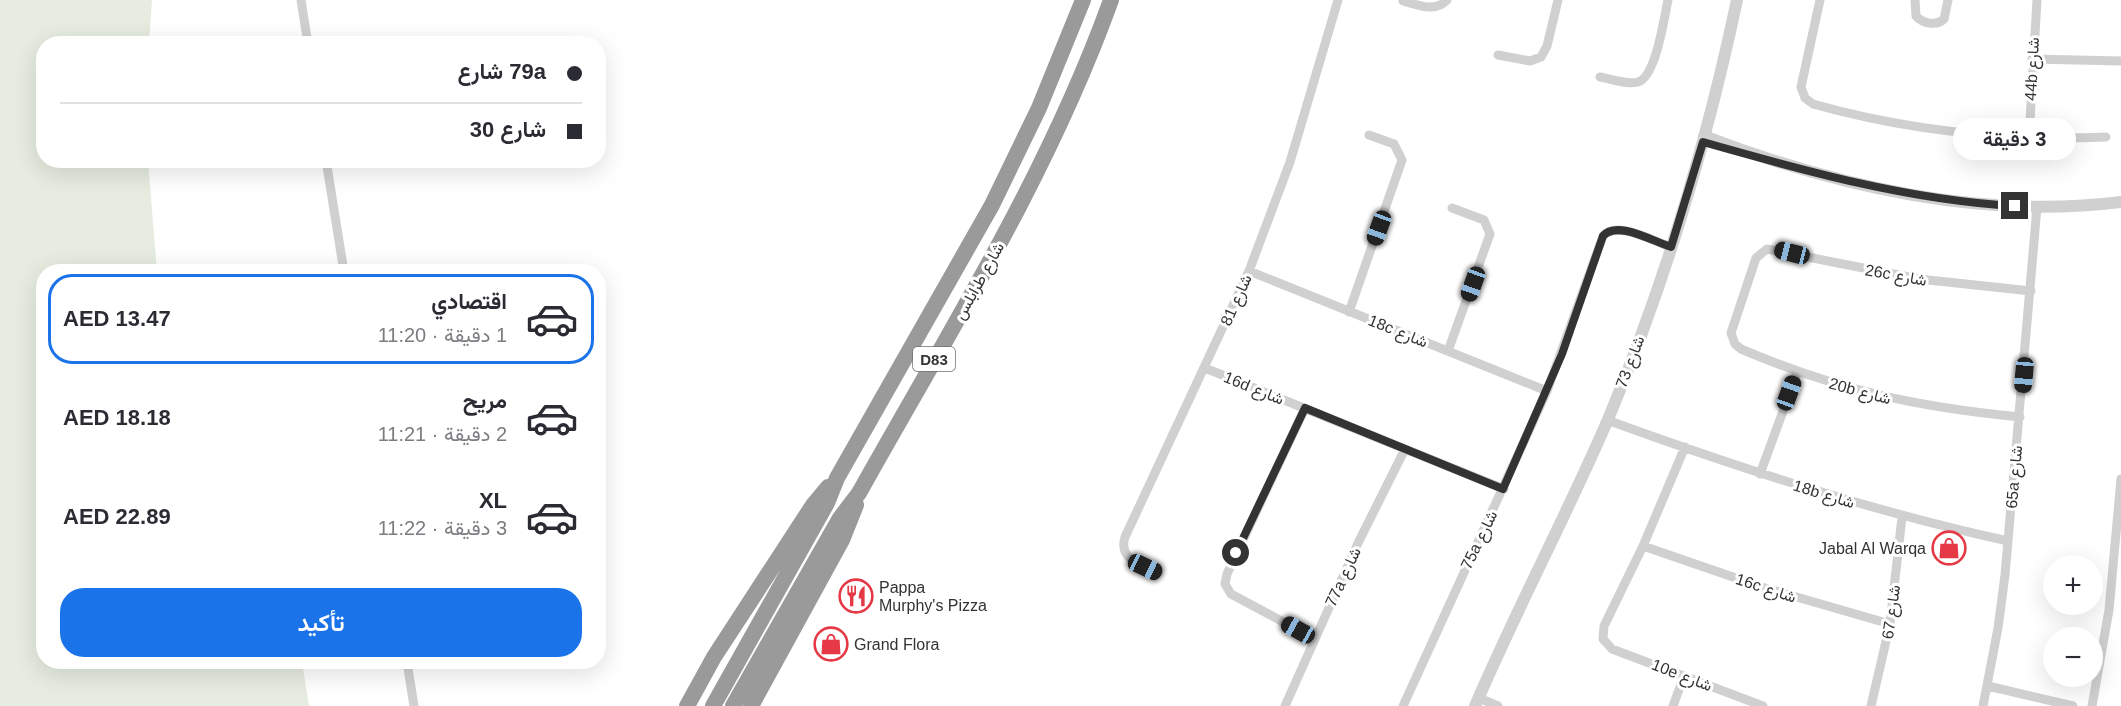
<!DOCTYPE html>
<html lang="ar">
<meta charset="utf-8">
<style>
body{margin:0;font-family:Arial,Vazirmatn,sans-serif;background:#f7f7f7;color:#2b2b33;direction:rtl;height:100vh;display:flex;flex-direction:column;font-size:22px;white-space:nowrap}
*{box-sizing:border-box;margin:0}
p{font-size:20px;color:#7c7c81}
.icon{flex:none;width:33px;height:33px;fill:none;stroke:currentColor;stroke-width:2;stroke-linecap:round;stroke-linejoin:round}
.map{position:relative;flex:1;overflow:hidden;direction:ltr}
.side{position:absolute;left:36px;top:264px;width:570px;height:405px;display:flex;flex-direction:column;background:#fff;border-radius:24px;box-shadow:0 6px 24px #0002;direction:rtl}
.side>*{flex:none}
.banner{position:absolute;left:36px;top:36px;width:570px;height:132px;border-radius:24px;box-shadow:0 6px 24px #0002;direction:rtl;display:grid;align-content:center;height:132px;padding:0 24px;background:#fff}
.buttons{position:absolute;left:2043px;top:555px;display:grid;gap:12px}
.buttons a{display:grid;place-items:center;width:60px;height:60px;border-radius:50%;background:#fff;box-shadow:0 6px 24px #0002;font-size:30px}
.end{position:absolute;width:27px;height:27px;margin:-14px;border:8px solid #333;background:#fff;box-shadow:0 0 0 3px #fff}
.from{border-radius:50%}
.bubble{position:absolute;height:42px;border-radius:21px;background:#fff;box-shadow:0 6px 24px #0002;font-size:20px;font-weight:600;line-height:42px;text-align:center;direction:rtl}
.car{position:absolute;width:18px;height:36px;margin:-18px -9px;border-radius:8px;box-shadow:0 0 4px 2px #0007;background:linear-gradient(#222 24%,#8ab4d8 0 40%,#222 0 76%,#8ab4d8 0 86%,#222 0)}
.banner b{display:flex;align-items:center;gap:21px;height:57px;font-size:22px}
.banner b+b{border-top:2px solid #e1e1e2}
.banner i{width:15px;height:15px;background:#2b2b33}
ul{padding:10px 0 0;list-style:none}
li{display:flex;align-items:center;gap:18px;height:90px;margin:0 12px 9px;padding:0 12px;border:3px solid transparent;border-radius:24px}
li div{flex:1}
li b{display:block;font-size:22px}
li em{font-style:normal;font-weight:600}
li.active{border-color:#1a73e8}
li>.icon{width:54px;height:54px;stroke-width:1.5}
.primary-button{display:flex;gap:12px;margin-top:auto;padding:12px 24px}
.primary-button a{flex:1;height:69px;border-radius:24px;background:#1a73e8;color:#fff;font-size:24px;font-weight:600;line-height:69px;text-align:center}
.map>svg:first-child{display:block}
.green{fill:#e6ecdf}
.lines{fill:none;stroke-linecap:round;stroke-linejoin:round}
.minor{stroke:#d0d0d0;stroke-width:9}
.tertiary{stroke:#d0d0d0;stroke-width:12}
.motorway{stroke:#9a9a9a;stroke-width:16}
.route{stroke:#333;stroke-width:8}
.labels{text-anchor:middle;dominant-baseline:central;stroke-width:6;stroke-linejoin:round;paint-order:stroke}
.shield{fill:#fff;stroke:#707070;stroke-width:1.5}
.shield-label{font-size:15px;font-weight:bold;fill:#333}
.street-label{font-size:16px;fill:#333;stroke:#fff}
.poi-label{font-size:16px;fill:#333;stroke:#fff;text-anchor:start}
</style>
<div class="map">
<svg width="2121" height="706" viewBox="0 0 2121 706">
<rect width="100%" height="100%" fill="#fff"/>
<path class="green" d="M0,0h152l-3,43 -105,1v116l104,1 9,110 -113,1v390h258l7,44h-309z"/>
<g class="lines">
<path class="minor" d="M301,0l7,44
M1820,0l-19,87 4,11 8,6c96,27 194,37 293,33
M1915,0l1,16c7,8 21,10 28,3l4,-19
M1403,1c15,4 32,12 44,-1
M1498,55l32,6 11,-4 6,-11 11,-46
M2032,59l89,2
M1600,77c11,2 27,8 38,5 18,-5 26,-64 30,-82
M2029,138l8,-138
M326,160l18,112
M1249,271l298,120
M1349,312l53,-152 -8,-16 -25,-9
M1448,351l42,-117 -6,-14 -32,-12
M1205,368l299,121
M1305,408l-78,166 -2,10 6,10 84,45
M2020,417c-103,-10 -183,-27 -279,-68l-6,-5 -4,-11 25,-75 11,-9 152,30 112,12
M1607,420c132,48 264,91 401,121
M1685,447l-42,99 -39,80 -1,13 9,10 151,57
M1760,474l37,-101
M1643,546l119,41 128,37
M1158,573c-17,-8 -40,-14 -33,-36l124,-266 41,-109 48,-162
M407,662l7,44
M1988,686l85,20
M1479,698l19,8
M1285,706l73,-163 47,-94
M1403,706l144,-315 56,-155c14,-16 49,5 68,11
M1673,706l11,-30
M1871,706l19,-82 12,-107
M1983,706l15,-78 7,-53 32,-368
M2092,706l17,-96 12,-131"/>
<path class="tertiary" d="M1704,136c131,50 276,84 417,66
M1475,706c42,-98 92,-191 134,-289 56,-134 98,-275 128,-417"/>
<path class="motorway" d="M687,706l27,-49 99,-152 15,-18
M713,706l114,-203 10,-25 155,-273 47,-97 44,-108
M733,706l107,-188 19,-25c90,-161 189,-318 252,-493
M751,706l91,-166 14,-35"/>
</g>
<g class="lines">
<path class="route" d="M1236,553l69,-145 198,81 59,-135 41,-118c14,-16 49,5 68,11l32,-105c102,29 205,58 312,64"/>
</g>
<defs>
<g id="shop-ring" transform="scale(1.725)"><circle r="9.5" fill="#fff" stroke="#e63946" stroke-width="1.5"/><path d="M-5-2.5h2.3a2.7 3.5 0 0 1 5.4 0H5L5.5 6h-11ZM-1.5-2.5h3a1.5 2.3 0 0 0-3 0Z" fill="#e63946"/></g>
<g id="restaurant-ring" transform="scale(1.725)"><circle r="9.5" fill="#fff" stroke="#e63946" stroke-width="1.5"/><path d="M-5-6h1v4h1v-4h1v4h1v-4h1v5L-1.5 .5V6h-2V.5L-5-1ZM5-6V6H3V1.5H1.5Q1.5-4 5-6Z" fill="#e63946"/></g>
</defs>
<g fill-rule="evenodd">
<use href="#shop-ring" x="1949" y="548"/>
<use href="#restaurant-ring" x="856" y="596"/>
<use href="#shop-ring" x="831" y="644"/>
</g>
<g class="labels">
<rect class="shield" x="913" y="347" width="42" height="24" rx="4.5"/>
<g class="shield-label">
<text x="934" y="359">D83</text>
</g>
<g class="street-label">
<text transform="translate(2032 69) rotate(-87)">44b شارع</text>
<text transform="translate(1896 275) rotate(10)">26c شارع</text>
<text transform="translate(979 281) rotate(-61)">شارع طرابلس</text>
<text transform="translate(1236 300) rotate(-66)">شارع 81</text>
<text transform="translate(1398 331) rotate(22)">18c شارع</text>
<text transform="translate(1630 362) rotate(-69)">شارع 73</text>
<text transform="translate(1254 388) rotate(22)">16d شارع</text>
<text transform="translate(1860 391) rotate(15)">20b شارع</text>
<text transform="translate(2014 477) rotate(-85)">65a شارع</text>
<text transform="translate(1824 494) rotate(17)">18b شارع</text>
<text transform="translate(1479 540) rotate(-64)">75a شارع</text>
<text transform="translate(1343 577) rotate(-65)">77a شارع</text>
<text transform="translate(1766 588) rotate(18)">16c شارع</text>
<text transform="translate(1891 612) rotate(-82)">شارع 67</text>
<text transform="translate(1682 675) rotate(21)">10e شارع</text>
</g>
<g class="poi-label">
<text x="1926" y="548" text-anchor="end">Jabal Al Warqa</text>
<text x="879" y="587">Pappa<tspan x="879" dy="18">Murphy's Pizza</tspan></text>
<text x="854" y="644">Grand Flora</text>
</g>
</g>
</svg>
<div class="buttons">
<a>+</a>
<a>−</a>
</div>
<i class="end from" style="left:1236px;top:553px"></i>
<i class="end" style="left:2015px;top:206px"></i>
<div class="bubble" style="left:1953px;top:118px;width:123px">3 دقيقة</div>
<i class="car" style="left:1379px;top:228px;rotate:200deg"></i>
<i class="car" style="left:1792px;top:253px;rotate:284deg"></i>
<i class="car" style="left:1473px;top:284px;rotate:200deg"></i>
<i class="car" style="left:2024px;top:375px;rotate:185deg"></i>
<i class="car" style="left:1789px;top:393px;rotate:20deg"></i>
<i class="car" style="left:1145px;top:567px;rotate:115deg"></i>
<i class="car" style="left:1298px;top:630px;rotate:299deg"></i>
<div class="banner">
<b><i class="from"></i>79a شارع</b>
<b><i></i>شارع 30</b>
</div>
<section class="side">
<ul>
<li class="active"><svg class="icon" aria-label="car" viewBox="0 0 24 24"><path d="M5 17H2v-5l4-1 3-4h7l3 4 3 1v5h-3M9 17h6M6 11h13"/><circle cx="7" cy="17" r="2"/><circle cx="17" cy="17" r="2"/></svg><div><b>اقتصادي</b><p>1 دقيقة · 11:20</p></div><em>AED 13.47</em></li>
<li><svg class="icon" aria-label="car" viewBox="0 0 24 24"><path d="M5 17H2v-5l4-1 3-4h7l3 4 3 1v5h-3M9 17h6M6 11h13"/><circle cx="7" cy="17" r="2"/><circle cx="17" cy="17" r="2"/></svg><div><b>مريح</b><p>2 دقيقة · 11:21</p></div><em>AED 18.18</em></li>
<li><svg class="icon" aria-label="car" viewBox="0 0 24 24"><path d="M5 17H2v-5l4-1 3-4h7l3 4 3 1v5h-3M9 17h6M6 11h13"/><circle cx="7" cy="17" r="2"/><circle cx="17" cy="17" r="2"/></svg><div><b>XL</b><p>3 دقيقة · 11:22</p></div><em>AED 22.89</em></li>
</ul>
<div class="primary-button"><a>تأكيد</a></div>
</section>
</div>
